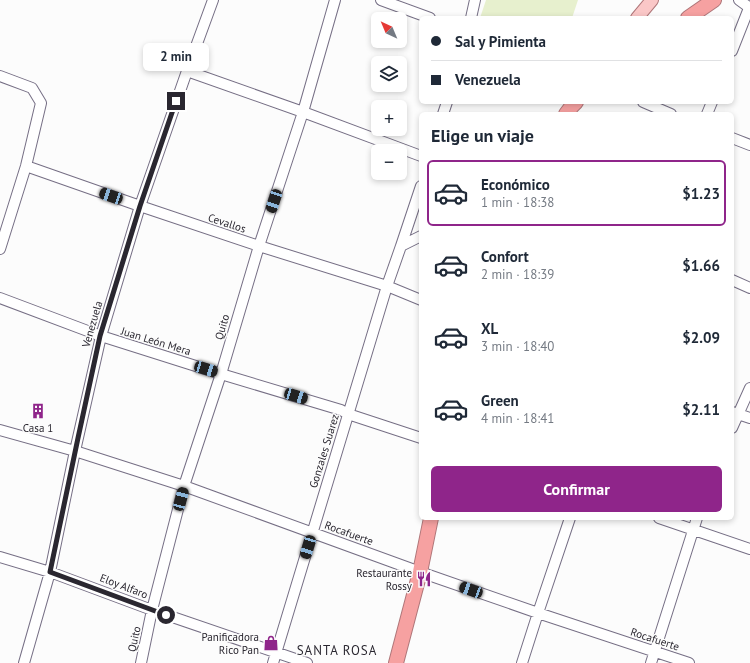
<!DOCTYPE html>
<html lang="es">
<meta charset="utf-8">
<style>
body{margin:0;font-family:"PT Sans",sans-serif;background:#f2f2f3;color:#1f2937;height:100vh;display:flex;flex-direction:column;font-size:15px;white-space:nowrap}
*{box-sizing:border-box;margin:0}
p{font-size:13px;color:#747a83}
.icon{flex:none;width:22px;height:22px;fill:none;stroke:currentColor;stroke-width:2;stroke-linecap:round;stroke-linejoin:round}
.map{position:relative;flex:1;overflow:hidden}
.side{position:absolute;left:419px;top:112px;width:315px;height:408px;display:flex;flex-direction:column;background:#fff;border-radius:6px;box-shadow:0 2px 6px #0003}
.side>*{flex:none}
.top-card{position:absolute;left:419px;top:16px;width:315px;height:88px;border-radius:6px;box-shadow:0 2px 6px #0003;display:grid;align-content:center;height:88px;padding:0 12px;background:#fff}
.needle{width:26px;rotate:316deg}
.fabs{position:absolute;left:371px;top:12px;display:grid;gap:8px}
.fabs a{display:grid;place-items:center;width:36px;height:36px;border-radius:6px;background:#fff;box-shadow:0 2px 6px #0003;font-size:20px}
.end{position:absolute;width:18px;height:18px;margin:-9px;border:5px solid #2a2730;background:#fff;box-shadow:0 0 0 2px #fff}
.from{border-radius:50%}
.bubble{position:absolute;height:28px;border-radius:6px;background:#fff;box-shadow:0 2px 6px #0003;font-size:13px;font-weight:700;line-height:28px;text-align:center}
.car{position:absolute;width:12px;height:24px;margin:-12px -6px;border-radius:5px;box-shadow:0 0 3px 1px #0007;background:linear-gradient(#222 24%,#8ab4d8 0 40%,#222 0 76%,#8ab4d8 0 86%,#222 0)}
.top-card b{display:flex;align-items:center;gap:14px;height:38px;font-size:15px}
.top-card b+b{border-top:1px solid #e0e1e3}
.top-card i{width:10px;height:10px;background:#1f2937}
ul{padding:0;list-style:none}
li{display:flex;align-items:center;gap:12px;height:66px;margin:0 8px 6px;padding:0 4px;border:2px solid transparent;border-radius:6px}
li div{flex:1}
li b{display:block;font-size:15px}
li em{font-style:normal;font-weight:700}
li.active{border-color:#8f258a}
li>.icon{width:36px;height:36px;stroke-width:1.5}
h2{padding:0 12px;font-size:18px;line-height:48px}
.action{display:flex;gap:8px;margin-top:auto;padding:8px 12px}
.action a{flex:1;height:46px;border-radius:6px;background:#8f258a;color:#fff;font-size:16px;font-weight:700;line-height:46px;text-align:center}
.map>svg:first-child{display:block}
.green{fill:#e7f0ce}
.lines{fill:none;stroke-linecap:round;stroke-linejoin:round}
.minor-casing{stroke:#766f85;stroke-width:12}
.major-casing{stroke:#af7679;stroke-width:14}
.highway-casing{stroke:#af7679;stroke-width:16}
.minor{stroke:#fff;stroke-width:10}
.major{stroke:#fac7c7;stroke-width:12}
.highway{stroke:#f6a1a1;stroke-width:14}
.route{stroke:#2a2730;stroke-width:5}
.labels{text-anchor:middle;dominant-baseline:central;stroke-width:3;stroke-linejoin:round;paint-order:stroke}
.street-label{font-size:11px;fill:#2a2730;stroke:#fcfcfc}
.poi-label{font-size:11px;fill:#2a2730;stroke:#fcfcfc;text-anchor:end}
.quarter-label{font-size:13px;letter-spacing:1px;fill:#2a2730;stroke:#fcfcfc}
</style>
<div class="map">
<svg width="750" height="663" viewBox="0 0 750 663">
<rect width="100%" height="100%" fill="#fcfcfc"/>
<path class="green" d="M486,0h92l-6,18h-92z"/>
<g class="lines">
<g class="minor-casing">
<path id="minor" d="M381,0l49,18
M739,0l11,8
M471,18l4,-18
M732,51l17,-43
M187,71l116,41 118,44
M0,76l32,12 9,15 -15,63 -26,83
M643,102l28,12
M443,114l4,-12
M707,114l5,-12
M732,138l18,7
M26,166l114,40 119,40 128,40 34,14
M401,246l20,-60
M732,280l18,8
M0,298l101,38 120,38 120,36 7,4 73,24
M732,412l18,6
M732,428l18,-40
M0,430l75,21 109,35 236,86 118,41 151,50
M659,518l91,31
M0,557l50,15 102,38 155,53
M24,663l26,-91 25,-121 26,-115 39,-130 47,-135 26,-71
M141,663l11,-53 32,-124 37,-112 38,-128 44,-134 32,-112
M273,663l114,-377 14,-40 20,-10
M522,663l16,-50 32,-95
M651,663l46,-145"/>
</g>
<g class="major-casing">
<path id="major" d="M637,18l15,-18"/>
</g>
<g class="highway-casing">
<path id="highway" d="M688,18l26,-18
M566,114l6,-8 4,-4
M396,663l24,-91 11,-54"/>
</g>
<use href="#minor" class="minor"/>
<use href="#major" class="major"/>
<use href="#highway" class="highway"/>
</g>
<g class="lines">
<path class="route" d="M166,615l-116,-43 28,-134 22,-102 40,-130 36,-105"/>
</g>
<defs>
<g id="building-bare" transform="scale(1.2)"><path d="M-4-6H4V6H1V3H-1V6H-4ZM-2.5-4.3h1.7v1.8h-1.7ZM.8-4.3h1.7v1.8H.8ZM-2.5-1h1.7V.8h-1.7ZM.8-1h1.7V.8H.8Z" fill="#8f258a" stroke="#fcfcfc" stroke-width="2.5" paint-order="stroke"/></g>
<g id="restaurant-bare" transform="scale(1.2)"><path d="M-5-6h1v4h1v-4h1v4h1v-4h1v5L-1.5 .5V6h-2V.5L-5-1ZM5-6V6H3V1.5H1.5Q1.5-4 5-6Z" fill="#8f258a" stroke="#fcfcfc" stroke-width="2.5" paint-order="stroke"/></g>
<g id="shop-bare" transform="scale(1.2)"><path d="M-5-2.5h2.3a2.7 3.5 0 0 1 5.4 0H5L5.5 6h-11ZM-1.5-2.5h3a1.5 2.3 0 0 0-3 0Z" fill="#8f258a" stroke="#fcfcfc" stroke-width="2.5" paint-order="stroke"/></g>
</defs>
<g fill-rule="evenodd">
<use href="#building-bare" x="38" y="411"/>
<use href="#restaurant-bare" x="424" y="579"/>
<use href="#shop-bare" x="271" y="643"/>
</g>
<g class="labels">
<g class="street-label">
<text transform="translate(227 223) rotate(18)">Cevallos</text>
<text transform="translate(92 324) rotate(-74)">Venezuela</text>
<text transform="translate(222 327) rotate(-74)">Quito</text>
<text transform="translate(156 341) rotate(17)">Juan León Mera</text>
<text transform="translate(324 451) rotate(-73)">Gonzales Suarez</text>
<text transform="translate(349 533) rotate(20)">Rocafuerte</text>
<text transform="translate(124 586) rotate(21)">Eloy Alfaro</text>
<text transform="translate(134 639) rotate(-78)">Quito</text>
<text transform="translate(655 639) rotate(18)">Rocafuerte</text>
</g>
<g class="poi-label">
<text x="38" y="428" text-anchor="middle">Casa 1</text>
<text x="412" y="573">Restaurante<tspan x="412" dy="13">Rossy</tspan></text>
<text x="259" y="637">Panificadora<tspan x="259" dy="13">Rico Pan</tspan></text>
</g>
<g class="quarter-label">
<text x="337" y="650">SANTA ROSA</text>
</g>
</g>
</svg>
<div class="fabs">
<a><svg class="needle" viewBox="-14 -14 28 28"><path d="M0-13l5 13h-10z" fill="#e53935"/><path d="M0 13l5-13h-10z" fill="#747a83"/></svg></a>
<a><svg class="icon" aria-label="layers" viewBox="0 0 24 24"><path d="M12 4l9 5-9 5-9-5zM3 14l9 5 9-5"/></svg></a>
<a>+</a>
<a>−</a>
</div>
<i class="end from" style="left:166px;top:615px"></i>
<i class="end" style="left:176px;top:101px"></i>
<div class="bubble" style="left:143px;top:43px;width:66px">2 min</div>
<i class="car" style="left:111px;top:196px;rotate:289deg"></i>
<i class="car" style="left:274px;top:201px;rotate:198deg"></i>
<i class="car" style="left:206px;top:369px;rotate:107deg"></i>
<i class="car" style="left:296px;top:396px;rotate:107deg"></i>
<i class="car" style="left:181px;top:499px;rotate:15deg"></i>
<i class="car" style="left:308px;top:547px;rotate:197deg"></i>
<i class="car" style="left:471px;top:590px;rotate:290deg"></i>
<div class="top-card">
<b><i class="from"></i>Sal y Pimienta</b>
<b><i></i>Venezuela</b>
</div>
<section class="side">
<h2>Elige un viaje</h2>
<ul>
<li class="active"><svg class="icon" aria-label="car" viewBox="0 0 24 24"><path d="M5 17H2v-5l4-1 3-4h7l3 4 3 1v5h-3M9 17h6M6 11h13"/><circle cx="7" cy="17" r="2"/><circle cx="17" cy="17" r="2"/></svg><div><b>Económico</b><p>1 min · 18:38</p></div><em>$1.23</em></li>
<li><svg class="icon" aria-label="car" viewBox="0 0 24 24"><path d="M5 17H2v-5l4-1 3-4h7l3 4 3 1v5h-3M9 17h6M6 11h13"/><circle cx="7" cy="17" r="2"/><circle cx="17" cy="17" r="2"/></svg><div><b>Confort</b><p>2 min · 18:39</p></div><em>$1.66</em></li>
<li><svg class="icon" aria-label="car" viewBox="0 0 24 24"><path d="M5 17H2v-5l4-1 3-4h7l3 4 3 1v5h-3M9 17h6M6 11h13"/><circle cx="7" cy="17" r="2"/><circle cx="17" cy="17" r="2"/></svg><div><b>XL</b><p>3 min · 18:40</p></div><em>$2.09</em></li>
<li><svg class="icon" aria-label="car" viewBox="0 0 24 24"><path d="M5 17H2v-5l4-1 3-4h7l3 4 3 1v5h-3M9 17h6M6 11h13"/><circle cx="7" cy="17" r="2"/><circle cx="17" cy="17" r="2"/></svg><div><b>Green</b><p>4 min · 18:41</p></div><em>$2.11</em></li>
</ul>
<div class="action"><a>Confirmar</a></div>
</section>
</div>
